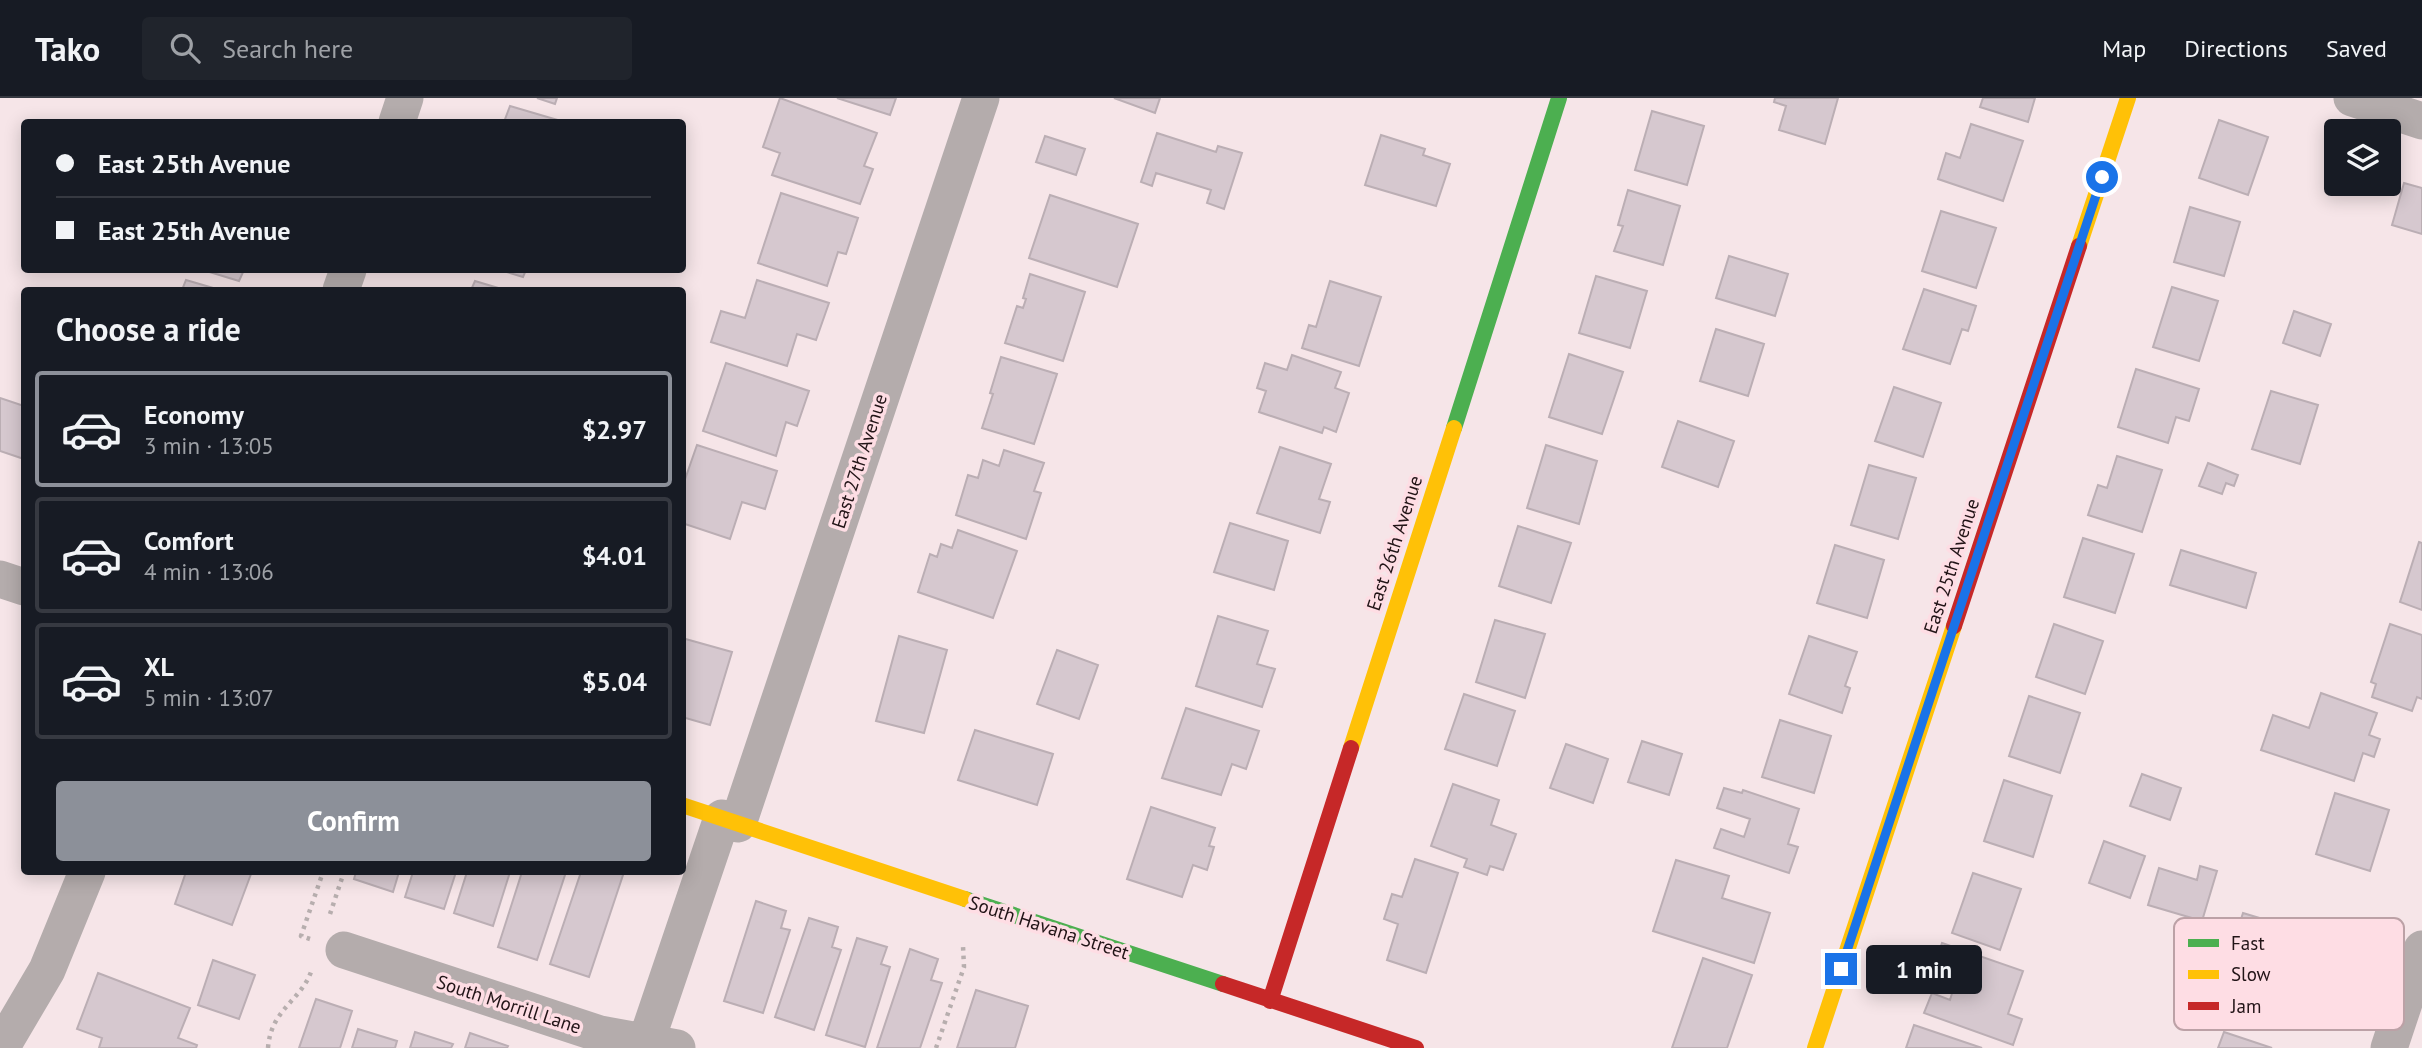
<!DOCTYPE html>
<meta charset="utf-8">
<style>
body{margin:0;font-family:"PT Sans",sans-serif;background:#20242c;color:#f1f3f6;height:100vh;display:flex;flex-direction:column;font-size:26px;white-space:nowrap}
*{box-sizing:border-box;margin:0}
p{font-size:23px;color:#9ea1a6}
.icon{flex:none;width:38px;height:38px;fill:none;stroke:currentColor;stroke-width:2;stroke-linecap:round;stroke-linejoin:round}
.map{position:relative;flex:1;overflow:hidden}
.sheet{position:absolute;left:21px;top:189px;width:665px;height:588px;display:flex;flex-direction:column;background:#171b24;border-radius:7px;box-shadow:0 4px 18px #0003}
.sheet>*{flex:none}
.guide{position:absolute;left:21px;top:21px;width:665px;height:154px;border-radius:7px;box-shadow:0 4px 18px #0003;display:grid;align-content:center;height:154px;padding:0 35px;background:#171b24}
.controls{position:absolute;left:2324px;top:21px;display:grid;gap:14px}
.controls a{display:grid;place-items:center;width:77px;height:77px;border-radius:7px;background:#171b24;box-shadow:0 4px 18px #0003;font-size:35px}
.end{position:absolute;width:32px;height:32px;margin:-16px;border:9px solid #1a73e8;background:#fff;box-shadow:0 0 0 4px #fff}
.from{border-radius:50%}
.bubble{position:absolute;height:49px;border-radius:7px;background:#171b24;box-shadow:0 4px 18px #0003;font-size:23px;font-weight:800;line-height:49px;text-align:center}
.guide b{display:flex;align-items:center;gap:24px;height:66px;font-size:26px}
.guide b+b{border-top:2px solid #363941}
.guide i{width:18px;height:18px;background:#f1f3f6}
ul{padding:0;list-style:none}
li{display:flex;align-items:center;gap:21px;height:116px;margin:0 14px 10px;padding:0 21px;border:4px solid #363941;border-radius:7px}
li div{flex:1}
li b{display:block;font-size:26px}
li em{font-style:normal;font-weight:800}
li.selected{border-color:#8c9099}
li>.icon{width:63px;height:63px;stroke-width:1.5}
h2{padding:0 35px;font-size:32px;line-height:84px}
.button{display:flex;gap:14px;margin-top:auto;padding:14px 35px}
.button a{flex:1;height:80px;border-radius:7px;background:#8c9099;color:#fff;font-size:28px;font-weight:800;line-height:80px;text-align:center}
header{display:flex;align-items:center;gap:42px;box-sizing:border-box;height:98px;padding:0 35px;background:#171b24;border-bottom:2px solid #363941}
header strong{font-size:33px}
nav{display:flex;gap:38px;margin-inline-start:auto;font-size:24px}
.search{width:490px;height:63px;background:#20242c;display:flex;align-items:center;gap:18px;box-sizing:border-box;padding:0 24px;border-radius:7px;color:#9ea1a6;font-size:26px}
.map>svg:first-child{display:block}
.building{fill:#d6c8cf;stroke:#bbaeb4;stroke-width:2}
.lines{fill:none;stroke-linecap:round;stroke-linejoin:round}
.path{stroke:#b7aeae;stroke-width:4.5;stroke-dasharray:3.5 5;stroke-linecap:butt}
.street{stroke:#b4acac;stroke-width:37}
.fast{stroke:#4caf50;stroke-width:16}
.slow{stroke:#ffc107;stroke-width:16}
.jam{stroke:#c62828;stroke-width:16}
.route{stroke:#1a73e8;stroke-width:9}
.labels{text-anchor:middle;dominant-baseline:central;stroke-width:7;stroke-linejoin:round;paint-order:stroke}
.street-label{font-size:19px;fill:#221417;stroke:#fedde4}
.key{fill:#fedde4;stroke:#bca1a6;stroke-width:2}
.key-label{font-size:19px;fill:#221417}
</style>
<header>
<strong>Tako</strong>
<div class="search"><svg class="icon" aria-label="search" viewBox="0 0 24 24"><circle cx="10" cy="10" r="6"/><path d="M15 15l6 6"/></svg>Search here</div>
<nav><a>Map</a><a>Directions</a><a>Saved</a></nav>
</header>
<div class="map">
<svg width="2422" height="950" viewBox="0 0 2422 950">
<rect width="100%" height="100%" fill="#f6e5e8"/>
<path class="building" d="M537,0h20l-2,6z
M780,0l97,35 -13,33 9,3 -13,35 -88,-29 8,-22 -17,-6z
M837,0h59l-6,17z
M1114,0h46l-5,15z
M1775,0h63l-13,46 -46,-14 7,-24 -12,-4z
M1983,0h52l-7,24 -48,-15z
M510,8l51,15 -57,1z
M1652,13l52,15 -17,59 -52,-15z
M2219,22l49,17 -20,58 -49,-17z
M1971,26l52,17 -20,60 -65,-22 8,-26 14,5z
M1157,35l59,19 2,-6 24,7 -18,56 -17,-6 4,-13 -55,-17 -4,13 -11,-4z
M1381,37l44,14 -2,6 27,9 -14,42 -71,-21z
M1045,38l40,13 -9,26 -40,-13z
M2404,85l18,5v46l-30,-9z
M1628,92l52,16 -17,59 -49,-14 9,-25 -5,-1z
M781,95l77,25 -12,36 -8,-2 -11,34 -69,-23z
M1050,97l88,29 -21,63 -88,-29z
M2190,109l50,15 -16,54 -50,-14z
M1941,113l55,17 -20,60 -54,-17z
M1729,158l59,18 -13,42 -59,-18z
M203,172h41l-5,11z
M500,172h26l-3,7z
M1030,176l55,18 -22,69 -58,-18 12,-37 6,2 3,-9 -3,-1z
M1596,178l51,15 -17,57 -51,-15z
M186,182l34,10h-38z
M757,182l72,23 -13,37 -19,-6 -10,32 -76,-24 10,-31 24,7z
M475,183l30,9h-34z
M1330,183l51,16 -22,69 -57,-18 7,-23 7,2z
M2172,189l46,14 -19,60 -46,-14z
M1924,191l52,17 -8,25 -6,-2 -12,35 -47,-15z
M2294,213l37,13 -11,32 -37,-13z
M1716,231l48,15 -16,52 -48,-15z
M1569,256l54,18 -21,62 -53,-17z
M1292,257l49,17 -6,16 14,5 -13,39 -12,-5 -2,6 -63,-21 7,-21 -9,-3 8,-25 22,7z
M1001,259l56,17 -23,70 -52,-16 11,-34 -3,-1z
M726,265l83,28 -12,35 -11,-4 -10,34 -73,-25z
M2136,271l63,20 -10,32 -13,-4 -8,26 -50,-16z
M1894,289l47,16 -18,54 -48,-16z
M2271,293l47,14 -18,59 -48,-15z
M0,300l24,8v53l-24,-8z
M1678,323l56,20 -16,46 -56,-20z
M697,347l80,26 -12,38 -23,-7 -12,37 -48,-16v-35z
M1546,347l51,16 -18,63 -52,-16z
M1280,349l51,17 -12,35 11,3 -10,31 -63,-20z
M1004,352l40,13 -10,28 7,2 -15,46 -70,-24 12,-40 10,3 5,-18 16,6z
M2117,358l45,14 -20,62 -54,-17 10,-30 9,3z
M2208,365l30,12 -4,11 -8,-3 -4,11 -23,-8z
M1869,367l47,13 -18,61 -47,-14z
M1230,425l58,18 -14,49 -60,-18z
M1518,428l53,17 -20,60 -52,-17z
M958,432l59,21 -24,67 -75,-26 12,-38 7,3 4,-13 11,4z
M2083,440l51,16 -19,59 -51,-16z
M2419,444l3,1v67l-22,-8z
M1835,447l49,15 -17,58 -50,-15z
M2181,452l75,23 -10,35 -76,-23z
M1218,518l50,15 -11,33 18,5 -13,38 -66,-21z
M1495,522l50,14 -20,64 -49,-16z
M2054,526l49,17 -18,53 -49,-17z
M2390,526l32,11v64l-5,-2 -5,14 -40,-14 4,-13 -5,-2z
M899,538l48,14 -23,83 -48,-12z
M1809,538l48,16 -12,34 5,2 -8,25 -53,-19z
M682,540l50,14 -22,73 -28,-8z
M1057,552l41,15 -19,54 -42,-15z
M2321,595l56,20 -8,22 11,4 -6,18 -11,-4 -9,28 -93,-31 12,-35 36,13z
M1464,596l51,17 -18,55 -52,-17z
M2029,598l51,17 -20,60 -51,-17z
M1186,610l73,23 -13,38 -14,-5 -11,31 -59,-17z
M1780,622l51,16 -17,57 -52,-16z
M975,632l78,24 -16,51 -79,-25z
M1642,643l40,13 -13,41 -41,-13z
M1566,646l42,15 -15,44 -43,-15z
M2142,676l39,14 -11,32 -40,-14z
M2004,682l48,16 -19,61 -49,-16z
M1453,686l46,16 -8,25 25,9 -13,36 -13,-4 -3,9 -23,-8 3,-8 -36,-13z
M1724,690l18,5 1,-3 56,19 -11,35 10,3 -9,26 -75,-25 7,-19 23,8 6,-18 -33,-11z
M2335,695l54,17 -19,61 -54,-17z
M1151,709l64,21 -6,18 5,1 -7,23 -14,-5 -11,32 -55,-18z
M2104,743l41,15 -15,42 -41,-15z
M1415,761l43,14 -32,100 -39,-13 11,-36 -14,-5 8,-25 10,3z
M1676,762l53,16 -7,22 48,15 -16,50 -101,-32z
M2200,768l17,5 -15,50 -54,-16 11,-37 38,12z
M186,774h58l7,2 -19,51 -57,-21z
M356,774h43l-6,20 -39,-13z
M413,774h43l-12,37 -39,-12z
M467,774h43l-17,54 -39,-13z
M522,774h44l-29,88 -39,-13z
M581,774h43l-35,105 -39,-13z
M1973,775l48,16 -21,61 -48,-17z
M756,803l30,10 -5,17 9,2 -27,83 -39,-12z
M2243,815l33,10 -15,51 -9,-3 -2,7 7,2 -6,19 -8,-3 -4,11 -57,-17 20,-63 33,11z
M809,820l29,9 -6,20 9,3 -27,80 -39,-13z
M857,840l30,9 -6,17 9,3 -25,80 -39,-12z
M1942,845l81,28 -15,43 14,5 -9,26 -89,-32 8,-20 18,7 3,-10 -25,-8z
M910,851l28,10 -7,21 11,3 -22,65h-43z
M1703,860l49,17 -25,73h-55z
M213,862l42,15 -16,44 -41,-14z
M98,875l92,35 -12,30 19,7 -1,3h-97l3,-10 -25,-9z
M976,892l52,16 -13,42h-58z
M316,901l36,12 -12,37h-41z
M1914,927l68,23h-76z
M358,931l39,12 -2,7h-43z
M415,934l38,12 -2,4h-41z
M2224,934l48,16h-54z
M470,935l38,13 -1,2h-42z"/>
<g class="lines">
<path class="path" d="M330,816l14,-42
M310,841l-9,-3 22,-64
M268,950c3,-40 34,-47 44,-79
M936,950l28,-81 -1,-21"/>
<path class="street" d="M2352,0l70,23
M397,24l8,-24
M341,192l7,-20
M0,481l24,8
M738,726l243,-726
M344,852l256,84 77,14
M1,950l46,-78 40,-98
M644,950l78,-230
M2389,950l33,-99"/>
<path class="fast" d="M1454,330l105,-330
M965,801l258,85"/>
<path class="slow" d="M2079,148l49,-148
M1351,650l103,-320
M682,707l283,94
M1815,950l139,-422"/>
<path class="jam" d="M1954,528l125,-380
M1223,886l193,64
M1270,903l81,-253"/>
</g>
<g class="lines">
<path class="route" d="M1841,871l261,-792"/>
</g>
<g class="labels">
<g class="street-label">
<text transform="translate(859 363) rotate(-72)">East 27th Avenue</text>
<text transform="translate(1394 445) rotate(-72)">East 26th Avenue</text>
<text transform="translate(1951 468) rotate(-72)">East 25th Avenue</text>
<text transform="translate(1049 829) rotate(18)">South Havana Street</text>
<text transform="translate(509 906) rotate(18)">South Morrill Lane</text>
</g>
</g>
<rect x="2174" y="820" width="230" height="112" rx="10" class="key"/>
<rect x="2188" y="841" width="31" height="8" fill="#4caf50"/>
<rect x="2188" y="872" width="31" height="9" fill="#ffc107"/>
<rect x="2188" y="904" width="31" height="8" fill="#c62828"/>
<g class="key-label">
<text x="2231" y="852">Fast</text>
<text x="2231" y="883">Slow</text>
<text x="2231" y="915">Jam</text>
</g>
</svg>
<div class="controls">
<a><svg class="icon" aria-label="layers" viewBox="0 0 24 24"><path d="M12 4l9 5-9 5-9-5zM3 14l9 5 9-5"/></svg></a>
</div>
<i class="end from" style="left:2102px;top:79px"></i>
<i class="end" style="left:1841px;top:871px"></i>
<div class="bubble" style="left:1866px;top:847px;width:116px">1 min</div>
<div class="guide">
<b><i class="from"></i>East 25th Avenue</b>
<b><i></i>East 25th Avenue</b>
</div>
<section class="sheet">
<h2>Choose a ride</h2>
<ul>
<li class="selected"><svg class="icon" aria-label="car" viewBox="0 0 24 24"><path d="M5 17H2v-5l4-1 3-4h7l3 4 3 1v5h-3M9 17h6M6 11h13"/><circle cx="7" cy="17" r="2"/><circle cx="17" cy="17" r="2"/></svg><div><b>Economy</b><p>3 min · 13:05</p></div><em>$2.97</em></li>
<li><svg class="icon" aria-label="car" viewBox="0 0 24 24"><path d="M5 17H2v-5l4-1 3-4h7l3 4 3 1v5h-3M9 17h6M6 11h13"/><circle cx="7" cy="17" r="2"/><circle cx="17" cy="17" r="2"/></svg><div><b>Comfort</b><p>4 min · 13:06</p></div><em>$4.01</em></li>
<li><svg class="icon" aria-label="car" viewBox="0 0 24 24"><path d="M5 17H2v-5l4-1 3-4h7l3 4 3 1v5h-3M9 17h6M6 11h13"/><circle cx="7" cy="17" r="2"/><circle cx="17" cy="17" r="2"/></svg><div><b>XL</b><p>5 min · 13:07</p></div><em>$5.04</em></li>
</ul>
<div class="button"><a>Confirm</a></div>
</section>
</div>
